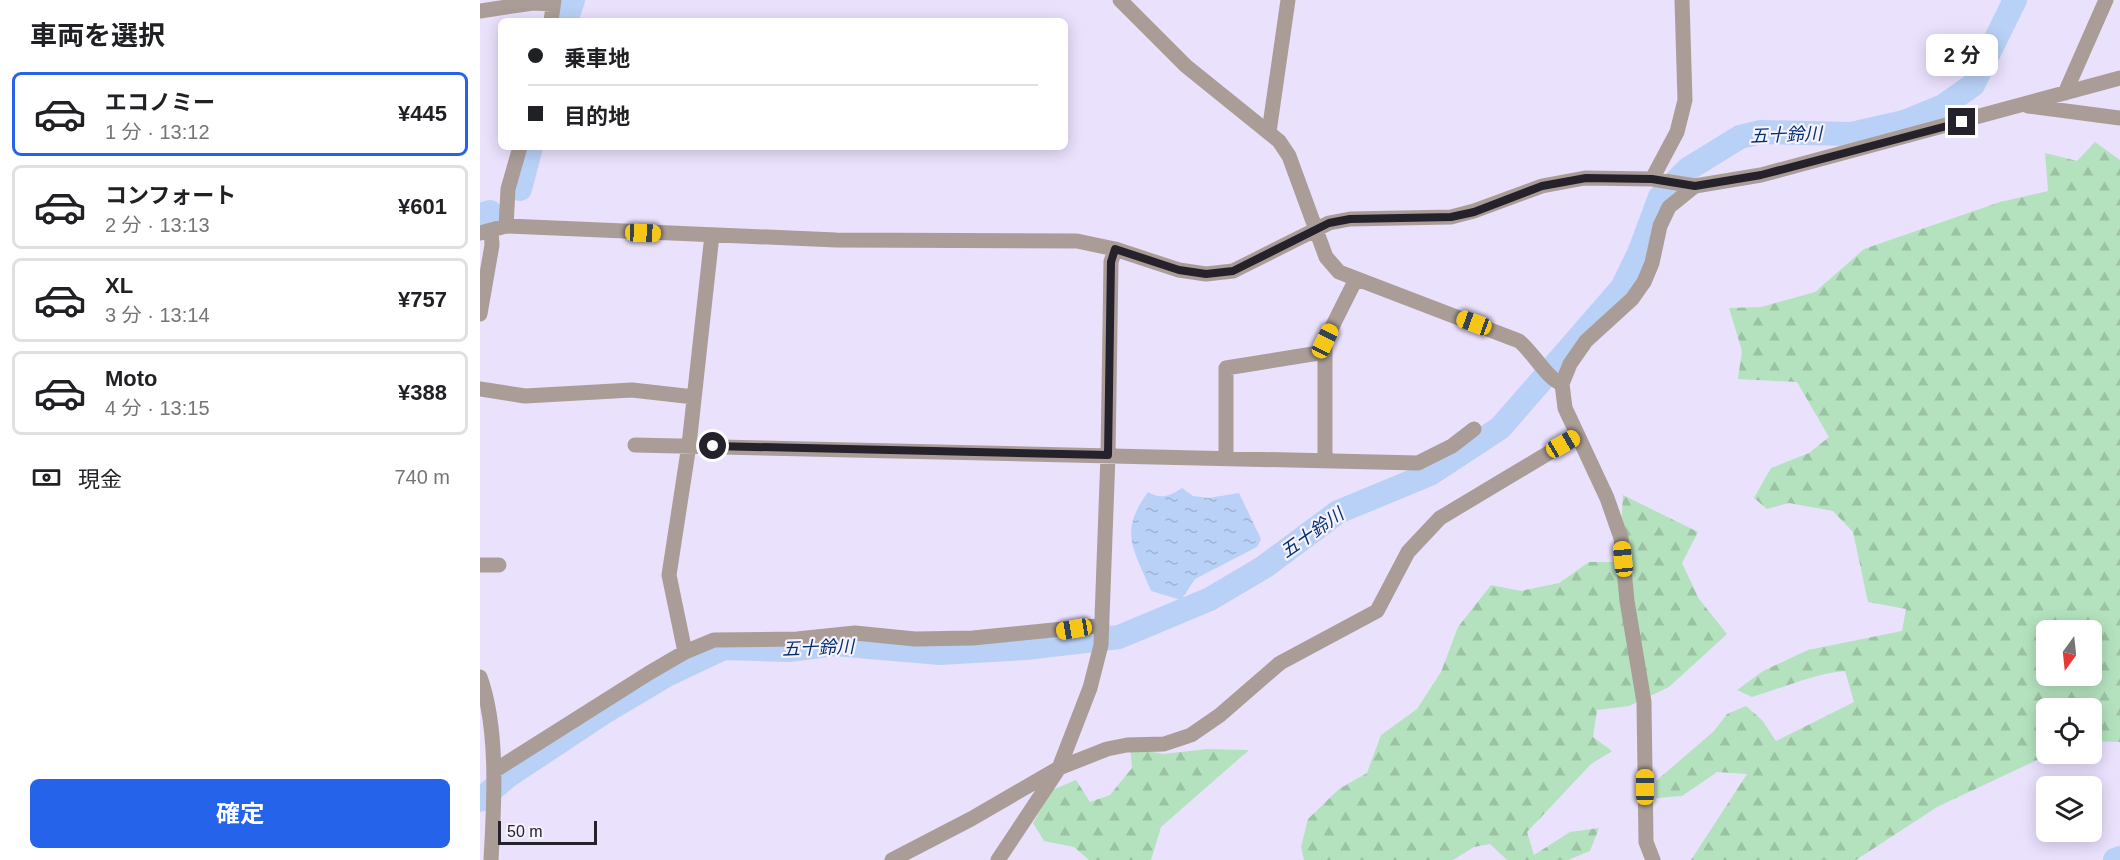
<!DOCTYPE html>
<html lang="ja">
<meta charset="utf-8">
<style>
body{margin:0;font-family:Helvetica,"Noto Sans JP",sans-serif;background:#f6f6f6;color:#202124;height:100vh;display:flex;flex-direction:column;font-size:22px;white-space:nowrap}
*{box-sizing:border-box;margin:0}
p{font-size:20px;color:#757577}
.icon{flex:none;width:33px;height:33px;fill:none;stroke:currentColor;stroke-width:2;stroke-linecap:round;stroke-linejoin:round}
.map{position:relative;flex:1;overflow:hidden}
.details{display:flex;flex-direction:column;background:#fff;width:480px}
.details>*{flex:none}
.top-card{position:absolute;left:18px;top:18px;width:570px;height:132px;border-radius:9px;box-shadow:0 3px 15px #0003;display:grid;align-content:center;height:132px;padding:0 30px;background:#fff}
.needle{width:39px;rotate:195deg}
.fabs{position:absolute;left:1556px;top:620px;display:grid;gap:12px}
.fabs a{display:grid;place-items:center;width:66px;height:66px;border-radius:9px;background:#fff;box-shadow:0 3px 15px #0003;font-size:30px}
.scale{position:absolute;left:18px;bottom:15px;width:99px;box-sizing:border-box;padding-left:6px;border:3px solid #26222c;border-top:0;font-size:16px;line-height:21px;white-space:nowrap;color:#26222c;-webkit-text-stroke:4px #f5f1fd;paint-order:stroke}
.end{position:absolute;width:27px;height:27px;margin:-14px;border:8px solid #26222c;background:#fff;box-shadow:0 0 0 3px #fff}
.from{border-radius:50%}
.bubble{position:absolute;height:42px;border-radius:9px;background:#fff;box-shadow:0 3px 15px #0003;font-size:20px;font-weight:700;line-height:42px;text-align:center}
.car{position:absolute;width:18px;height:36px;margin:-18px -9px;border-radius:8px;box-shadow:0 0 4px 2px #0007;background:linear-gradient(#f5c518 24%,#345 0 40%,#f5c518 0 76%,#345 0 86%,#f5c518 0)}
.top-card b{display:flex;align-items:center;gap:21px;height:57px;font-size:22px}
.top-card b+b{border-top:2px solid #e0e0e0}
.top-card i{width:15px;height:15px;background:#202124}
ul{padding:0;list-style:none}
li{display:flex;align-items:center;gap:18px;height:84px;margin:0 12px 9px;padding:0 18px;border:3px solid #e0e0e0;border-radius:9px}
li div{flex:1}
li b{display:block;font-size:22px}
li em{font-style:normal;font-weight:700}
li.current{border-color:#2563eb}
li>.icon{width:54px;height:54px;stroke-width:1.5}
h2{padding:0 30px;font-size:27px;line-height:72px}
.pay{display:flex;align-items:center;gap:15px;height:66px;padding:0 30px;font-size:22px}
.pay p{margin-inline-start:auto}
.primary-button{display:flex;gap:12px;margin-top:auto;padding:12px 30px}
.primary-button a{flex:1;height:69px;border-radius:9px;background:#2563eb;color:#fff;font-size:24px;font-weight:700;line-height:69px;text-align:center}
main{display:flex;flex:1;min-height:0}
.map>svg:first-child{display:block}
.forest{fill:url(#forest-firs);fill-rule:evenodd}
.water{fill:url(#water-ripples)}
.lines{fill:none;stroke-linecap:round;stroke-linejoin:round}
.river{stroke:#b9d1f6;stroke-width:24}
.minor{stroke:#aa9d97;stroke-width:15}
.route{stroke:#26222c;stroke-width:8}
.labels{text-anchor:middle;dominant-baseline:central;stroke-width:4.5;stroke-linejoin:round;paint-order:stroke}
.water-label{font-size:18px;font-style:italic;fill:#023074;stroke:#f5f1fd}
</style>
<main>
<section class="details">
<h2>車両を選択</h2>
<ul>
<li class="current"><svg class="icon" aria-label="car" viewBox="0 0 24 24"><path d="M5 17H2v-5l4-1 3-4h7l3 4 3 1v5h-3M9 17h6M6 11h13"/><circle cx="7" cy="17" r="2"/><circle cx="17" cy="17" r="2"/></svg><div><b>エコノミー</b><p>1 分 · 13:12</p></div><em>¥445</em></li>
<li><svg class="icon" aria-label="car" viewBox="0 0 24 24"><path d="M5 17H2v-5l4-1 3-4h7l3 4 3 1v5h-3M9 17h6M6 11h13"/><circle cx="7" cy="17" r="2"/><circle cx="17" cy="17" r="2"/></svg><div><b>コンフォート</b><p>2 分 · 13:13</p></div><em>¥601</em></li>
<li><svg class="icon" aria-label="car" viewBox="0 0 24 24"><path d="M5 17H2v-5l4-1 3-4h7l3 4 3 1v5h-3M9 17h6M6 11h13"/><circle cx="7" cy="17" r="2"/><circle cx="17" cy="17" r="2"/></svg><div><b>XL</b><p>3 分 · 13:14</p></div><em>¥757</em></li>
<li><svg class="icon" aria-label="car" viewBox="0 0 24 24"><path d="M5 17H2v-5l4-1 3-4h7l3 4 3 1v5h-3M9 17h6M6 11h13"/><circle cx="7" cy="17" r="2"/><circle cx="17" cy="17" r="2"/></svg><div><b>Moto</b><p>4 分 · 13:15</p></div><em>¥388</em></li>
</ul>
<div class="pay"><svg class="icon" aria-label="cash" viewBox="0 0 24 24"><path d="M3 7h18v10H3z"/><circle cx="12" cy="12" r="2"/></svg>現金<p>740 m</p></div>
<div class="primary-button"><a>確定</a></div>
</section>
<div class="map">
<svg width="1640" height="860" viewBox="0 0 1640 860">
<defs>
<pattern id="forest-firs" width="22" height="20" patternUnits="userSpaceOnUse" patternTransform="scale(1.5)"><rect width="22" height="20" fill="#b4e2be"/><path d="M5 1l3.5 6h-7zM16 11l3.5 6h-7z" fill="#9bc2a3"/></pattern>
<pattern id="water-ripples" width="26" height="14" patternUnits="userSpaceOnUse" patternTransform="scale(1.5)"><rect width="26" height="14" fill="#b9d1f6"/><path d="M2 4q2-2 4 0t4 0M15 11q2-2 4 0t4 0" fill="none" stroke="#9fb3d3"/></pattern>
</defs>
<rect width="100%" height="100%" fill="#eae1fd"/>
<path class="forest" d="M1615,142l25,18v582l-29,-1v-33h-45v45h6l-115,54 -81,53h-165l56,-86 -30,-2 -35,24 -26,2v-17l58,-50 13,-17 19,-8 16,14 14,21 78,-39 -9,-31c-33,3 -62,17 -93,26l-15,-7 26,-19 45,-21 94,-19 4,-22 -38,-7 -15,-70 -20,-21 -44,-8 -22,6 -13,-11 17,-30 38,-15 20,-16 -32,-55 -59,-3 4,-28 -13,-43 32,-1 54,-15 49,-43 136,-47 48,-11 -3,-38 32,8zM1566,630h45v45h-45z
M1143,495l75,37 -16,31 17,36 28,35 -58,53 -40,19 -32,4 -4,27 19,14 -21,13 -64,68 7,23 36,-23 29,-4 -9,23 -22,9h-61l-17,-16 -16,3 -21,13h-149l-3,-13 7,-28 31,-30 28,-16 14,-38 36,-26 24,-37 17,-45 33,-42 30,6 38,-8 30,-21h34l-2,-33z
M650,747l33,7 44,-5 42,1 -88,77 -10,33h-62l-15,-13 -30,-6 -11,-18 19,-33 24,-10 14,22 20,-7 22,-27z"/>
<path class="water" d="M702,488l11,8 16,2 30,-5 22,46 -4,8 -62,32 -14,21 -30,-9c-17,-42 -33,-58 -3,-99 13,8 22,4 34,-4z"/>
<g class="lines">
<path class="river" d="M86,21l7,-21
M40,189l11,-42
M0,215l10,-3
M0,800l28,-24 95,-63 64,-38 57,-27 65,2 46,-6 105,9 86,-5 93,-11 91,-38 54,-32 74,-55 92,-38 70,-46 122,-140 17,-35 21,-56 28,-28 52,-32 21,-5 90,2 53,-12 39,-16 30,-21 42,-85
M1635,860l5,-2"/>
<path class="minor" d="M640,0l66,66 93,75 10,15 37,101 13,15 180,69c15,12 27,37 43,43
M0,11l53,-8 20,1
M71,21l3,-21
M1585,93l41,-93
M1548,106l92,12
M789,132l19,-132
M1172,179l25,-47 8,-32 -3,-100
M26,226l2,-37 12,-42
M0,233l26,-7 330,14 241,1 38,8 64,21 27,4 27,-3 96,-48 21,-4 101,-2 23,-6 68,-25 43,-8 67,1 43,7 66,-11 359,-97
M0,314l12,-69 -1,-15
M845,352v-11l30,-60
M0,389l45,7 107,-6 62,7
M155,445l783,18 34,-17 22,-17
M746,457v-89l99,-16v108
M0,565h19
M205,652l-16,-77 20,-130 23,-210
M0,677c19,52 14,129 11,183
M14,771l155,-98 36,-21 29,-12 83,-1 58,-6 60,6 58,-1 129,-13
M412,860l79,-41 88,-51 48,-19 20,-4 37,-1 27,-9 29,-20 60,-52 97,-52 31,-59 32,-34 137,-82
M518,860l61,-92 31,-80 11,-43 7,-190 3,-193 4,-13
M1173,860l-7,-18 -2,-140 -17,-101 -6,-63 -14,-40 -42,-90 -3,-24 8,-20 16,-23 46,-42 12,-17 8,-19 8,-37 9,-19 26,-21"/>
</g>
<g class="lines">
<path class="route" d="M233,446l395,9 3,-193 4,-13 64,21 27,4 27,-3 96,-48 21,-4 101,-2 23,-5 68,-26 44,-8 66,1 43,7 66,-11 201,-53"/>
</g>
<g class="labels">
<g class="water-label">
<text transform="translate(1306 135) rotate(-2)">五十鈴川</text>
<text transform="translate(832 533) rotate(-35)">五十鈴川</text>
<text transform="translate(338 648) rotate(-2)">五十鈴川</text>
</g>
</g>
</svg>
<div class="fabs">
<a><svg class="needle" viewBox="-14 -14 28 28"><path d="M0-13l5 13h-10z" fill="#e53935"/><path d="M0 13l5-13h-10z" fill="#757577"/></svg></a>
<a><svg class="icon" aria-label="locate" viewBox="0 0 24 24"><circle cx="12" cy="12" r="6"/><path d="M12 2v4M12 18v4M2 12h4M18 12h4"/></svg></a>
<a><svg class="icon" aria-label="layers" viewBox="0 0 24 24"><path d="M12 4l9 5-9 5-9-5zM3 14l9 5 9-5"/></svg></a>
</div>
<div class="scale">50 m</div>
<i class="end from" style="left:233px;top:446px"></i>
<i class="end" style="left:1482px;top:122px"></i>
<div class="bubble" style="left:1446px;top:34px;width:72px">2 分</div>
<i class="car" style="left:163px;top:233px;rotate:92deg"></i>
<i class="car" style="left:994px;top:323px;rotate:290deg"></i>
<i class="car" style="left:845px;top:341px;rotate:26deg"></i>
<i class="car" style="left:1083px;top:444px;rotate:60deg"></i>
<i class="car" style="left:1143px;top:559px;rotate:354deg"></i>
<i class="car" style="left:594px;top:629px;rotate:260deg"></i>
<i class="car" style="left:1165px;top:787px;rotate:0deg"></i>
<div class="top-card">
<b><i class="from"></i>乗車地</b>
<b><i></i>目的地</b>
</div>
</div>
</main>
